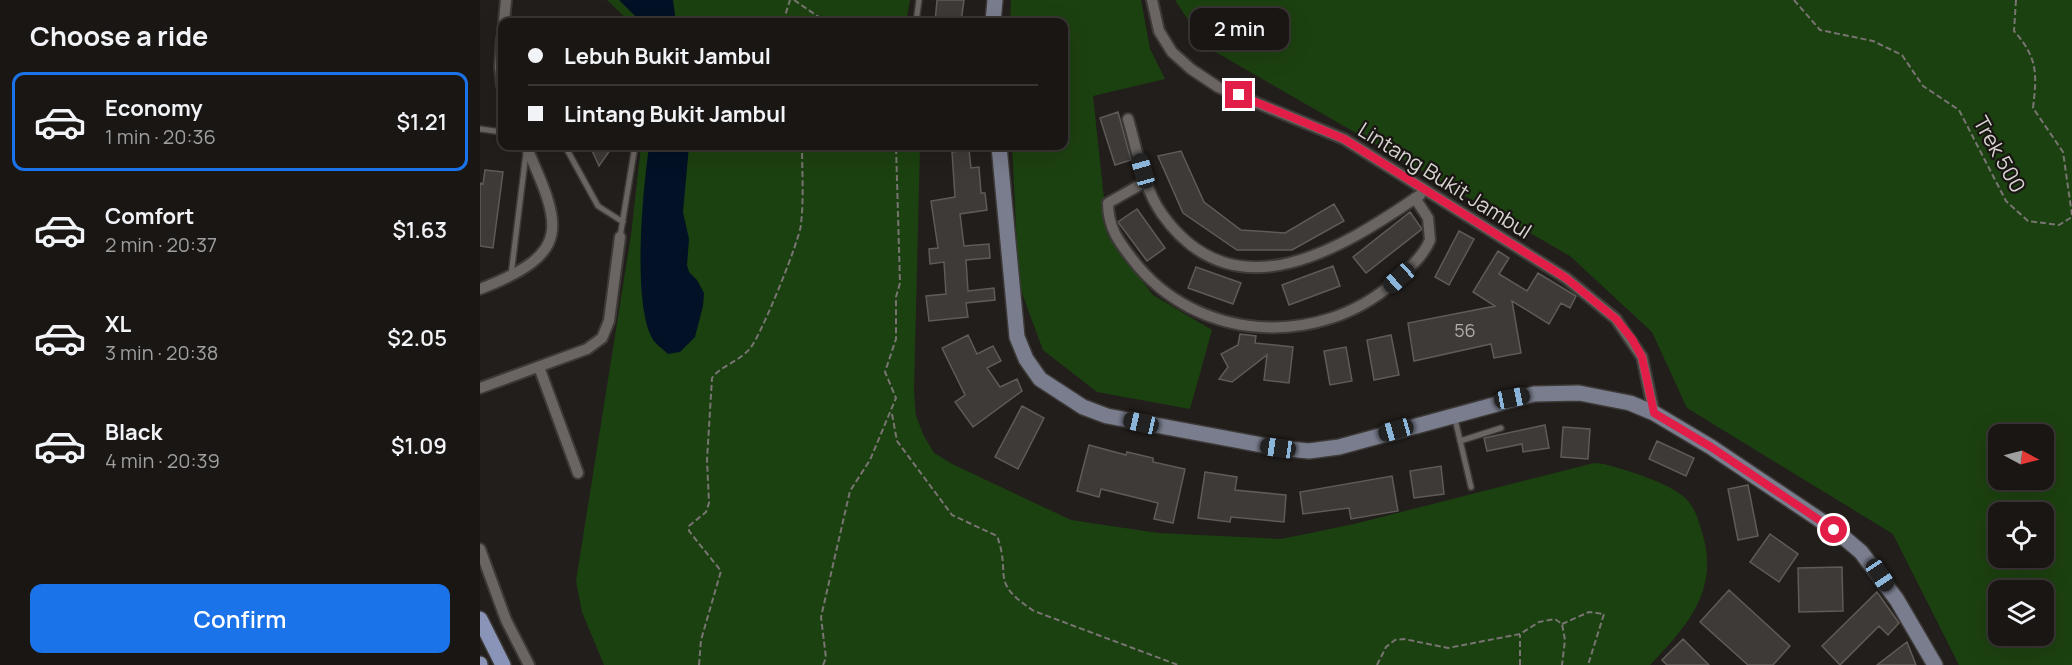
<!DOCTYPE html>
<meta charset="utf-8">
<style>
body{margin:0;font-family:Manrope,sans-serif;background:#272322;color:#f1f3f6;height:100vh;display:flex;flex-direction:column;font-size:22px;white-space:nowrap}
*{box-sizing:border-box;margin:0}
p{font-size:20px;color:#9f9fa0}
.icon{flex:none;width:33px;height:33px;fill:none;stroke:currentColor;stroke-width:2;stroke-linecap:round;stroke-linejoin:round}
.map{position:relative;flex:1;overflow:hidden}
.sheet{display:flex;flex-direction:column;background:#1a1614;width:480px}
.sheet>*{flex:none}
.top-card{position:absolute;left:18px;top:18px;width:570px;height:132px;border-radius:12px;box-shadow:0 6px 24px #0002,0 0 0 2px #383534;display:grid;align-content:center;height:132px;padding:0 30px;background:#1a1614}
.needle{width:39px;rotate:97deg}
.tools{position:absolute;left:1508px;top:424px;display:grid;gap:12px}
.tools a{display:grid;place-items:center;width:66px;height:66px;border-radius:12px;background:#1a1614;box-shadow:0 6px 24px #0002,0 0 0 2px #383534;font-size:30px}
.end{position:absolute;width:27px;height:27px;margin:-14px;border:8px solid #e11d48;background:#fff;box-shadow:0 0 0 3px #fff}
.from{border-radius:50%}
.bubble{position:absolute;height:42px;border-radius:12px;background:#1a1614;box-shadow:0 6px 24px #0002,0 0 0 2px #383534;font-size:20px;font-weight:600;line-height:42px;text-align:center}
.car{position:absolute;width:18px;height:36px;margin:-18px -9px;border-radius:8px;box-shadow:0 0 4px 2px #0007;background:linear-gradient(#222 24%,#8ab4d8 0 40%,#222 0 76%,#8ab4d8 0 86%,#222 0)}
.top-card b{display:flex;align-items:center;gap:21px;height:57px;font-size:22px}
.top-card b+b{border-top:2px solid #383534}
.top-card i{width:15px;height:15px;background:#f1f3f6}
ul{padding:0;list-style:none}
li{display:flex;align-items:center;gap:18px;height:99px;margin:0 12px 9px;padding:0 18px;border:3px solid transparent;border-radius:12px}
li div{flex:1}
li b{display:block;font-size:22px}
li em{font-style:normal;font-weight:600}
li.current{border-color:#1a73e8}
li>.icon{width:54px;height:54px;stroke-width:1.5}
h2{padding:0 30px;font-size:27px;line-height:72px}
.primary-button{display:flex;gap:12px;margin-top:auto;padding:12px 30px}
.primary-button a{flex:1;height:69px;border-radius:12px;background:#1a73e8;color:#fff;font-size:24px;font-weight:600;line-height:69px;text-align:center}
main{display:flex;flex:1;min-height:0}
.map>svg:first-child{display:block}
.green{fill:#1c4110;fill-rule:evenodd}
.water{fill:#021125}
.building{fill:#3e3a37;stroke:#5f5b57;stroke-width:1.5}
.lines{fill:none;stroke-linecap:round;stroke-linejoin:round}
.lane-casing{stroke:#3c3937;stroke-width:8}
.street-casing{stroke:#3c3937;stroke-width:14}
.secondary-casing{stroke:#3c3937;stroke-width:18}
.primary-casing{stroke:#3c3937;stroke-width:18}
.path{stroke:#777471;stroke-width:2;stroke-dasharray:6 3;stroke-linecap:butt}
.lane{stroke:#6a6562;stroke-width:5}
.street{stroke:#6a6562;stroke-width:10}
.secondary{stroke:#797d8d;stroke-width:15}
.primary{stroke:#8994b8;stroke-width:15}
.route{stroke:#e11d48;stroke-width:8}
.labels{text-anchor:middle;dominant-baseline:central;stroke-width:4.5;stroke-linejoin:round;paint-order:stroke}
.number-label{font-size:18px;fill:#b0adaa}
.street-label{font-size:21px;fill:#d6d3d1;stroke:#181512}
</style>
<main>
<section class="sheet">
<h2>Choose a ride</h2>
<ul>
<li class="current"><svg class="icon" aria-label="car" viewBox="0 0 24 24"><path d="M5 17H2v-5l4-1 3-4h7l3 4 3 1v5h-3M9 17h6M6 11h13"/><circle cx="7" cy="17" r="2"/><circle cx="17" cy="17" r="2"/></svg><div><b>Economy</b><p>1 min · 20:36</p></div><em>$1.21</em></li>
<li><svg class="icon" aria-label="car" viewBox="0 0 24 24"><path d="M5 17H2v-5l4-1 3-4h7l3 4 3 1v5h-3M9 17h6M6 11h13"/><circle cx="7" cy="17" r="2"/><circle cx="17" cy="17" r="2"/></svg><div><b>Comfort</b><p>2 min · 20:37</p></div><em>$1.63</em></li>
<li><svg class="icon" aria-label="car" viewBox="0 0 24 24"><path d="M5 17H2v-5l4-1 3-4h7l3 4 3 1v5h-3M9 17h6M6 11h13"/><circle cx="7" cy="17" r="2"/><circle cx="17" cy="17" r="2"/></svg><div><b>XL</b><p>3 min · 20:38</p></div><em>$2.05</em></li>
<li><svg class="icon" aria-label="car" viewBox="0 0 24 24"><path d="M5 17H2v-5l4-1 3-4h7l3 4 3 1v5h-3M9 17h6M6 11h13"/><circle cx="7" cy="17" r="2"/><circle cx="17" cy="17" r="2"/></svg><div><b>Black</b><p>4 min · 20:39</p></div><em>$1.09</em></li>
</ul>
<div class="primary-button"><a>Confirm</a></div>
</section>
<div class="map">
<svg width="1592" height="665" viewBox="0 0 1592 665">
<rect width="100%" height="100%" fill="#221e1b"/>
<path class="green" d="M127,0h303l-4,22h-276z
M531,0h130l9,49 15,30 -72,17 15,140 45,59 59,35 -22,79 -93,-17 -54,-42 -24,-65 -7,-139h52v-124h-54z
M695,0h897v665h-113l-66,-131 -206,-126 -35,-76 -82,-76 -365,-210zM1518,435h45v45h-45zM1518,513h45v45h-45zM1518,591h45v45h-45z
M161,146h279l-6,244 2,26 7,18 11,19 20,12 117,55 87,13 123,6 73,-15 240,-61 10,1c22,6 63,18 80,33 10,9 13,19 17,32 20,59 -12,95 -51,136h-1046l-22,-53 -6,-31 55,-346z"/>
<path class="water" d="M139,0h54l3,22h-35z
M169,146h40l-6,66 6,27 -2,26 2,7 8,8 7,13 -1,13 -8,31 -15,15 -12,2c-5,-5 -13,-10 -16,-16 -20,-38 -9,-148 -3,-192z"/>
<path class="building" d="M457,0h27l-3,22h-26z
M638,112l13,48 -16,5 -15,-47z
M110,146h23l-14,20z
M489,150l2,18 8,-1 2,26h4l2,17 -27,4 4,32 25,-2 1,14 -24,2 2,31 26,-3 1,12 -29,3 2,14 -39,4 -3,-25 20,-2 -2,-32 -14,2 -1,-15 9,-1 -7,-47 24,-4 -3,-45z
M701,151l23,51 37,28 44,3 49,-29 10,17 -52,29h-55l-54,-37 -25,-57z
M5,170l18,2 -10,76 -13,-2v-63l3,1z
M657,209l28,39 -18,13 -29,-39z
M930,212l12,17 -56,44 -13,-16z
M979,231l15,8 -25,46 -14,-8z
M1018,251l11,7 -10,16 28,17 11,-18 38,23 -6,12 -9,-5 -12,21 -37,-23 9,52 -27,5 -3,-14 -77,17 -6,-38 87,-17 -22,-14z
M853,266l7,20 -51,19 -7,-20z
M716,267l45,16 -8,21 -45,-16z
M760,334l16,2 -1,7 38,4 -4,36 -25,-3 3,-25 -35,27 -13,-3 9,-12 -7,-13 17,-9z
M488,335l9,19 16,-8 8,15 -14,7 13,19 17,-8 5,12 -49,36 -18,-25 10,-7 -23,-47z
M911,335l8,40 -25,5 -7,-40z
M866,347l6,34 -22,4 -6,-34z
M542,406l22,12 -26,51 -23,-12z
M1065,425l4,23 -26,4 -1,-8 -35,7 -3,-13z
M1083,427l27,2 -2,30 -27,-2z
M1177,441l37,17 -8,18 -37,-17z
M609,445l37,10 1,-3 26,6v4l32,7 -12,54 -19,-4 4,-16 -57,-14 -2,8 -22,-6z
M961,466l3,28 -30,4 -4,-27z
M725,472l32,5 -2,13 51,5 -2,27 -53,-5 -1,5 -32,-4z
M912,476l6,35 -47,8 -2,-11 -46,6 -3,-22z
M1268,485l10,51 -20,4 -10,-51z
M1290,534l28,20 -19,28 -29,-20z
M1362,567l1,44 -44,1 -1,-44z
M1249,590l61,56 -17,19h-25l-48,-43z
M1397,592l22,31 -11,12 -9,-9 -39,39 -18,-19z
M1203,639l26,26h-42l-5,-5z
M1427,642l9,23h-39z"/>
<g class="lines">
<g class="lane-casing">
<path id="lane" d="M436,22l3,-22
M0,129l22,3
M85,146l33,60 25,16
M140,237l15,-91
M31,275l15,-122
M975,419l16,68
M980,441l41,-13"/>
</g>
<g class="street-casing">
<path id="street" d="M672,0l7,31 13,21 19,17 27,18 126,52 222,139 50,41 26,38 12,56
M24,22l2,-22
M22,39l-2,28 2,18
M648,119c9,31 15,68 34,95 73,103 180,34 258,-19
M667,181l-39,22c0,25 11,39 25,57 63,82 186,89 261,22 14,-13 29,-25 36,-42l-2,-22 -13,-20
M0,289c93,-36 82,-62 46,-143
M59,367l39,106
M0,388l107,-39 15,-11 7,-17 11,-84
M0,549l26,71 23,45"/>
</g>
<g class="secondary-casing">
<path id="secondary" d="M513,22l2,-22
M519,146l18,191 9,22 14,20 43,28 24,9 171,32 31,3 30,-4 195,-53 45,-1 51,10 24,10 57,34 124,83 26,22 36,48 38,65"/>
</g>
<g class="primary-casing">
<path id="primary" d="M0,619l23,46
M0,664v1"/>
</g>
<path class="path" d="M314,0l32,22
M1314,0l26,30 53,11 29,14 21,31 36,24 47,91 22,20 31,4 13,-8
M1536,0l-2,31c24,27 23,43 19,77l30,44 9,63
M303,22l7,-22
M412,414l5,27 55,74 45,21c15,40 -9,45 37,75l144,54
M1082,624l27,-12 15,2 -16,51
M219,665l2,-25 20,-69 -32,-40v-5l17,-14 3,-9 -2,-43 5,-82c8,-12 29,-17 39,-31 10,-12 49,-107 50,-123 3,-26 1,-53 1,-78
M343,665l3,-7 -5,-41 29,-126 20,-31 26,-62 -11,-26 11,-33v-42l4,-14 -4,-137
M897,665l9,-18 9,-7 9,-1 44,9 72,-14 19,-12 16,-3 7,5 3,16 -3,25
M1040,665v-30"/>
<use href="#lane" class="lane"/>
<use href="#street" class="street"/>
<use href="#secondary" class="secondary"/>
<use href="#primary" class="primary"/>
</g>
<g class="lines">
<path class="route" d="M759,95l105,44 222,139 50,41 16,20 10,18 12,56 57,34 123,83"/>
</g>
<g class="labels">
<g class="number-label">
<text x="985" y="330">56</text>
</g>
<g class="street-label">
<text transform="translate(1520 154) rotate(61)">Trek 500</text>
<text transform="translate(965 180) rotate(32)">Lintang Bukit Jambul</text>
</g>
</g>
</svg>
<div class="tools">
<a><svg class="needle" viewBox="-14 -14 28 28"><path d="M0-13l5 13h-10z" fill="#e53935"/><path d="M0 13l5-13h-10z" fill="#9f9fa0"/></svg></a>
<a><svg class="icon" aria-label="locate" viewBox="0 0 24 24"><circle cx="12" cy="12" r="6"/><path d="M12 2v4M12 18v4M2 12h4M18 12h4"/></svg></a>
<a><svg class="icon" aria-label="layers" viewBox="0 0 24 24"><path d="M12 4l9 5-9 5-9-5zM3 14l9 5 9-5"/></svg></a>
</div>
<i class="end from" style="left:1354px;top:530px"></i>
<i class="end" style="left:759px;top:95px"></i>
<div class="bubble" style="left:710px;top:8px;width:99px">2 min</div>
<i class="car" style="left:663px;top:171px;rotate:344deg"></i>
<i class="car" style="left:919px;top:278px;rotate:228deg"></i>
<i class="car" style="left:1032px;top:398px;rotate:79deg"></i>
<i class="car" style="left:661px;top:423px;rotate:283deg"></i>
<i class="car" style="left:916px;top:430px;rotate:254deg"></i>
<i class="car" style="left:798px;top:448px;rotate:278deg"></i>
<i class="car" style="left:1400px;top:575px;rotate:146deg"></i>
<div class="top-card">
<b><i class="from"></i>Lebuh Bukit Jambul</b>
<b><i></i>Lintang Bukit Jambul</b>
</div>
</div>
</main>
